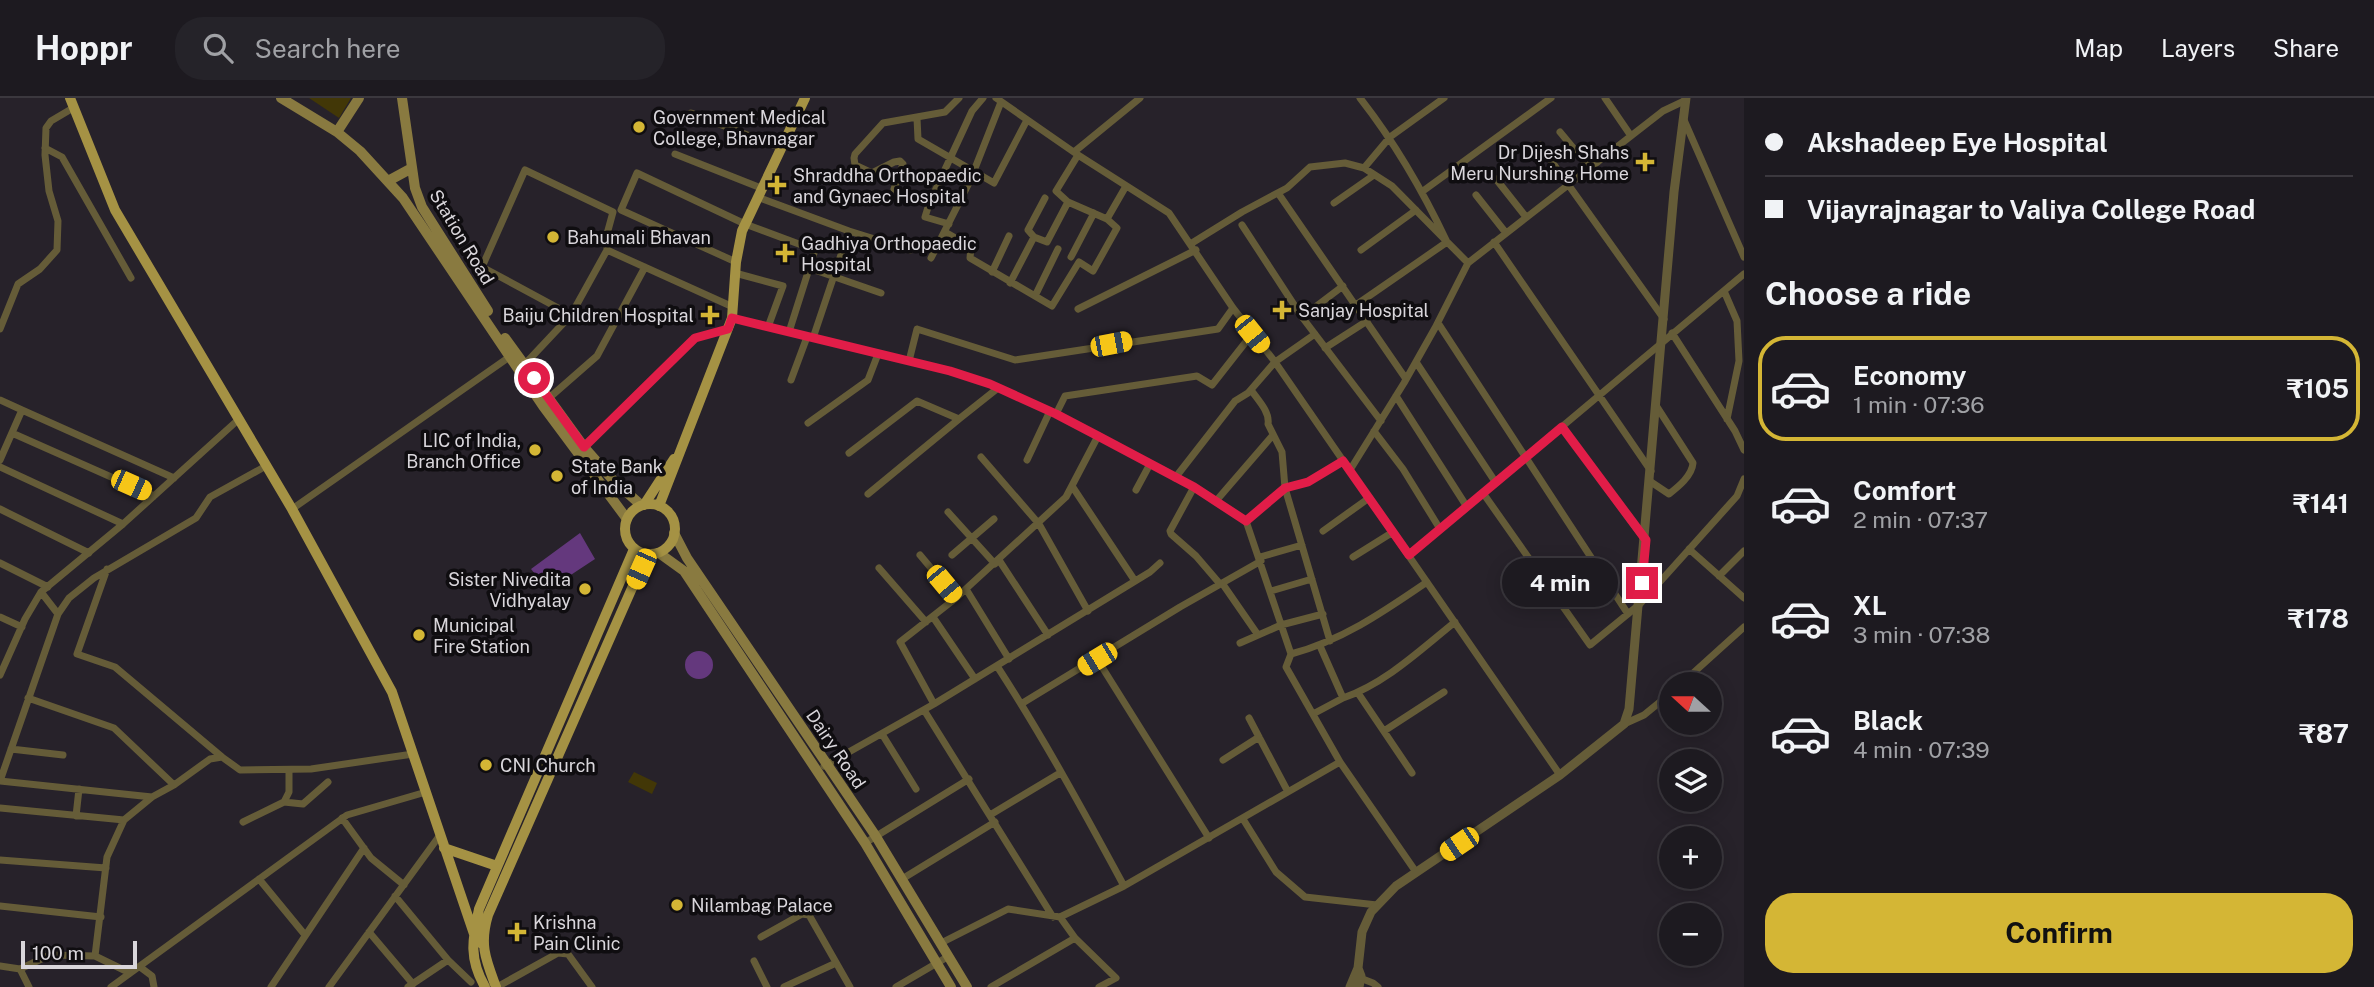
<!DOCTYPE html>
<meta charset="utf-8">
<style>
body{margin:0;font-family:"Public Sans",sans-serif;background:#252329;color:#f1f3f6;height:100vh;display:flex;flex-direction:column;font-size:26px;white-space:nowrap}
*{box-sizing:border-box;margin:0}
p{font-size:23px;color:#a0a1a5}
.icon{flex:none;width:38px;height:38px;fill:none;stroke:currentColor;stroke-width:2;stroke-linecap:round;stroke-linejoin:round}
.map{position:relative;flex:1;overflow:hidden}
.drawer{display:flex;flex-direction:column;background:#1d1a20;width:630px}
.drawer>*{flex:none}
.top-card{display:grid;align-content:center;height:154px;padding:0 21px;background:#1d1a20}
.needle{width:46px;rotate:291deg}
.tools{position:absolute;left:1659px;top:574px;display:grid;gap:14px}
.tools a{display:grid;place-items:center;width:63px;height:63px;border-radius:50%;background:#1d1a20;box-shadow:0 4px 18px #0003,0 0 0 2px #3b383e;font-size:35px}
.scale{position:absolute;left:21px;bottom:18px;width:116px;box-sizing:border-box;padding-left:7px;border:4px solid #d9d6db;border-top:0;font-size:19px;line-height:24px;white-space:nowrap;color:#d9d6db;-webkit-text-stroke:5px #0f0d10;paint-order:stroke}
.end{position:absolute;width:32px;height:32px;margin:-16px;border:9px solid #e11d48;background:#fff;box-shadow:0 0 0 4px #fff}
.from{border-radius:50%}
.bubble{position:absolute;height:49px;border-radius:24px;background:#1d1a20;box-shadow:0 4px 18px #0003,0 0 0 2px #3b383e;font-size:23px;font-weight:700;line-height:49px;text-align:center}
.car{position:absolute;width:21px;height:42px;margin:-21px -10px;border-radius:9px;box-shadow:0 0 5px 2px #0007;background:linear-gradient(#f5c518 24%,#345 0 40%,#f5c518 0 76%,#345 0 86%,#f5c518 0)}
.top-card b{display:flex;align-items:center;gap:24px;height:66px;font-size:26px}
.top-card b+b{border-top:2px solid #3b383e}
.top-card i{width:18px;height:18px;background:#f1f3f6}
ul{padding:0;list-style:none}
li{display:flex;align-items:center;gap:21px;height:105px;margin:0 14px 10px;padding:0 7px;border:4px solid transparent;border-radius:28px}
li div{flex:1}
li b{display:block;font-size:26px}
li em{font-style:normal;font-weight:700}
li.on{border-color:#d4b635}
li>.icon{width:63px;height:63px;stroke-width:1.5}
h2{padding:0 21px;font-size:32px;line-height:84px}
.cta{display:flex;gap:14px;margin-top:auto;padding:14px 21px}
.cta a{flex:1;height:80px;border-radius:28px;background:#d4b635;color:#111;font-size:28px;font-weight:700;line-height:80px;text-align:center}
header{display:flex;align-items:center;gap:42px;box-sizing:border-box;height:98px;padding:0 35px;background:#1d1a20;border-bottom:2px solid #3b383e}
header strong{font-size:33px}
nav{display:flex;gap:38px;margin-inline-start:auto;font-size:24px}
.search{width:490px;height:63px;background:#252329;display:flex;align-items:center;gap:18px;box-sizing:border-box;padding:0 24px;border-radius:28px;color:#a0a1a5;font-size:26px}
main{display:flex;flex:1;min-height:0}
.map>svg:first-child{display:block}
.green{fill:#423707}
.water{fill:#64387d}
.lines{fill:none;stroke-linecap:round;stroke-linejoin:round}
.minor{stroke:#655c38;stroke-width:7}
.tertiary{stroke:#655c38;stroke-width:9}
.secondary{stroke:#897a40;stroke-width:10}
.primary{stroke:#a59244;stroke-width:10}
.route{stroke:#e11d48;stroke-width:9}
.poi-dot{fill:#d4b635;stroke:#0f0d10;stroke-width:2.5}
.labels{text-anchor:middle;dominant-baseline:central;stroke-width:7;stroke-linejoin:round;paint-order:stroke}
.poi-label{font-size:18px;fill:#d9d6db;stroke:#0f0d10;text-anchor:start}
.street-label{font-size:18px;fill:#d9d6db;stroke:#0f0d10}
</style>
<header>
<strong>Hoppr</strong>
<div class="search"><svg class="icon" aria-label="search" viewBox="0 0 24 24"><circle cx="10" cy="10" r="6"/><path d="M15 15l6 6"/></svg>Search here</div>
<nav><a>Map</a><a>Layers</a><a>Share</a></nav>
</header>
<main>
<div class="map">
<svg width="1744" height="889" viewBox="0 0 1744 889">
<rect width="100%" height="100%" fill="#27222a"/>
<path class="green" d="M309,0h42l-12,20z
M634,674l23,11 -5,11 -24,-12z"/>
<path class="water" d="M580,435l15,26 -47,31 -17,-21z
M685 567a14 14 0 1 1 28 0a14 14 0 1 1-28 0Z"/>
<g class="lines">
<path class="minor" d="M959,0l-14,14 -62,11 -28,31 -1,4 1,7 17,8 22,-11 6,-1 3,3 -9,25 35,15 43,-93 11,-13
M996,0l82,57 91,58 64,95 42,54 285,413
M1605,0l26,38
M691,15l90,35
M917,20l1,21 76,44 33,-63
M1684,22l60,137
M1560,34l29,35
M1540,47l124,174
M45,50l17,9 69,121
M1074,54l66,-54
M675,56l86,34
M1364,70l26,-31 54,-39
M1496,81l30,38
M1423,93l128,-93
M1278,95l128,186
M1476,97l30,38
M757,99l92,34 -36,107
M1068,104l39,17
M1334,105l40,-28
M929,106l-4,13 24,7
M1242,127l60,92 79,104
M849,133l61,19
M945,134l26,15 -1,11 82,48 27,-44 14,9 24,-43 -10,-9 19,-33
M1034,139l-6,-7 17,-32
M1494,144l157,229
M1192,145l50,-31 45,-24 23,-21 35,-4 19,5 28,18 76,77
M607,152l126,57
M1361,152l55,-40
M1071,159l23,-44
M931,160l39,-77 31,-79
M736,164l-115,-52 16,-37 108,51 70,26 -26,82
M809,170l72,25
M992,174l17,-36
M735,175l48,13 -15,41
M1010,185l24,-46 13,5 21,-40 -12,-11 22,-36
M1724,193l13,30 2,40 -12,58
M1035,198l23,-47
M1356,207l91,-63c-25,-53 -51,-98 -87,-144
M1078,211l118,-59
M1302,219l41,-31
M732,220l218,53 40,13 66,30 138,73 52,34 45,133 -5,13 54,95 76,110
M1438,225l190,291
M0,231l18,-45 22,-15 17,-19 1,-29 -9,-30 -4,-36 1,-27 5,-7 22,-13
M1672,235l63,98 9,19
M1325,250l42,-27
M909,263l8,-32 98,31 203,-31 15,-21
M1416,264l80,121
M525,266l46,-49 36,-65v-16l6,-22 -88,-42 -43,97 89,48
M791,282l16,-43
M1251,292c7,10 19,22 17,34l14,28 3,36 45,153
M1396,298l71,111
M549,300l48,-42 48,-89
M0,302l22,10 -22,50
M22,312l152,68
M1056,316l9,-18 132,-20 15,9 40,-51
M808,325l60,-43 10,-26
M1562,329l83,113
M1374,333l29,38 37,60
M12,335l142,63
M584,349l111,-109 33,-9
M849,355l68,-52 42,18 39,-31
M981,359l58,67 49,87
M1027,362l23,-49
M0,369l123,57
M1350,372l54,-87 31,-55 33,-65 195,-152 21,-10
M1175,380l60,-77 13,-8 27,-31 40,-28
M1651,384l18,12c9,-7 23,-18 24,-31l-36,-56
M1072,388l63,95
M1194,389l-24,44 1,3 25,22 24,28
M1136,392l14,-26
M1483,395l107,152 50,-41 97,-108 7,-17
M868,396l91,-75
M1216,403l57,-66
M0,411l89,44
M292,411l220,-154
M948,414l47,52
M1246,423l39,-33 23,-6 35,-21
M1323,433l46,-33
M1689,451l55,49
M920,457l36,43
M952,457l42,-36
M1409,457l335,-281
M1260,459l42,-12
M1353,459l40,-25
M999,462l49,75
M0,465l48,24
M879,470l47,54
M107,471l-30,85 38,13 107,90 -12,2 -36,26
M1719,478l25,-25
M1222,485l36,52
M966,491l43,70
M1271,493l41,-12
M58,516l11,-16 25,-20 102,-60 14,-21 56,-31
M0,519l22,10
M933,519l42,62
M1240,545l41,-18 42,-11
M1291,556c52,-14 92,-42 136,-72
M1097,561l112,179
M997,568c46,71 87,146 127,220
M0,577l25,-56 16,-27 82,-68 116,-105
M1681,586l63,-57
M1358,595l54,80
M28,600l86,30 60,57 -22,12 -28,23
M1343,600c43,-15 77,-48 112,-76
M934,606l-34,-62 56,-44 110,-101 32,-61
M1021,606l159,-97 81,-46
M924,612l129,207
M1313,616l30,-16 -23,-52
M1249,620l39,74
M1624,626l20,-9 27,-22
M1384,633l60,-39
M882,636l34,55
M11,651l52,6
M222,659l18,13 71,-1 102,-15
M1223,662l36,-23
M824,668l110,-62 216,-132 10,-9
M0,683l58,-167 -17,-22
M0,683l152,16
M284,704l19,2 25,-22
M0,710l124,12 -17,37 -12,99 -45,-1 -30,14
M990,717l70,-42
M76,718l3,-27
M342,720l29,40 33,27
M1243,721l33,53 29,25 72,8
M243,724l41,-20 5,-10v-22
M865,745l104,-64
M0,762l106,8
M259,781l46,56
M902,781l93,-57
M395,798l53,64 -40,27
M0,808l101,11
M1060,819l15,21 41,40 -17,9
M369,834l44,52
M761,839l41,-23 7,1 41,72
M941,845l67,-34 52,8 64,-31 216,-124
M95,858l35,17
M448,862l23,22
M754,863l13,26
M0,868l20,3 9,18
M140,869l12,9 2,11
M1360,880l13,5 5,4
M111,889l236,-172 79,-23
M271,889l93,-139
M329,889l111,-152
M497,889l61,-34 10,1 24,33
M784,889l52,-24
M896,889l53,-31
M991,889l84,-49"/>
<path class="tertiary" d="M1350,889l8,-19
M1359,889l2,-11 -3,-8 4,-36 9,-20 25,-26 164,-111 64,-51 5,-15 45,-517 12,-94"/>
<path class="secondary" d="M281,0l56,34 23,19 43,47 140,208 84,113
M402,0l13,90 7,19 66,104
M337,34l22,-34
M388,83l24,-13
M505,240l79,109 29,33 28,25
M674,435l13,25 188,277 92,152
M659,455l25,18 181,272 86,144"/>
<path class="primary" d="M70,0l45,112 177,299 100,183 82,242 8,10
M625 431a25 25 0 1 1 50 0a25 25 0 1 1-50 0Z
M644,407l30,-46
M659,408l73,-188 4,-56 6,-31 63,-133
M444,750l53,18
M485,889c-16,-28 -13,-47 -6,-78l155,-360
M496,889c-10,-27 -17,-42 -8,-72l159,-361"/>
</g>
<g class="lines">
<path class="route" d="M534,280l50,69 111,-109 33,-9 4,-11 218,53 40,13 66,30 42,22 96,51 52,34 39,-33 23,-6 35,-21 66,94 153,-128 84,113 -4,43"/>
</g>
<g class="poi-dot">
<circle cx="639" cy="29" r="7"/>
<path d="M1641.5 53.5h7v7h7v7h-7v7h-7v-7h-7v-7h7z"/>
<path d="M773.5 76.5h7v7h7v7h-7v7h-7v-7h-7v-7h7z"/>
<circle cx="553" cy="139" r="7"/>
<path d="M781.5 144.5h7v7h7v7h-7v7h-7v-7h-7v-7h7z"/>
<path d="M1278.5 201.5h7v7h7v7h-7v7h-7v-7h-7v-7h7z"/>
<path d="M706.5 206.5h7v7h7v7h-7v7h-7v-7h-7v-7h7z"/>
<circle cx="535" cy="352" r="7"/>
<circle cx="557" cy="378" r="7"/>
<circle cx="585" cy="491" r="7"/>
<circle cx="419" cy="537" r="7"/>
<circle cx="486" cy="667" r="7"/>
<circle cx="677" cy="807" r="7"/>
<path d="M513.5 823.5h7v7h7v7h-7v7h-7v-7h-7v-7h7z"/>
</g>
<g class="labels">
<g class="poi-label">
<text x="653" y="19">Government Medical<tspan x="653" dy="21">College, Bhavnagar</tspan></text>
<text x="1629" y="54" text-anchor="end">Dr Dijesh Shahs<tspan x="1629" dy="21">Meru Nurshing Home</tspan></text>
<text x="793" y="77">Shraddha Orthopaedic<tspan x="793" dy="21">and Gynaec Hospital</tspan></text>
<text x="567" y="139">Bahumali Bhavan</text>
<text x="801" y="145">Gadhiya Orthopaedic<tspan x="801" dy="21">Hospital</tspan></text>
<text x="1298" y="212">Sanjay Hospital</text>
<text x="694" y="217" text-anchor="end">Baiju Children Hospital</text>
<text x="521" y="342" text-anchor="end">LIC of India,<tspan x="521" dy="21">Branch Office</tspan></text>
<text x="571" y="368">State Bank<tspan x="571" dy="21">of India</tspan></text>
<text x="571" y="481" text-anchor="end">Sister Nivedita<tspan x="571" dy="21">Vidhyalay</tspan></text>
<text x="433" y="527">Municipal<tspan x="433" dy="21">Fire Station</tspan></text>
<text x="500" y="667">CNI Church</text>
<text x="691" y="807">Nilambag Palace</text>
<text x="533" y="824">Krishna<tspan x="533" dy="21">Pain Clinic</tspan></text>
</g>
<g class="street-label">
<text transform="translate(462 139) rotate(59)">Station Road</text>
<text transform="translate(836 651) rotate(56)">Dairy Road</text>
</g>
</g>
</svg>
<div class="tools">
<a><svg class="needle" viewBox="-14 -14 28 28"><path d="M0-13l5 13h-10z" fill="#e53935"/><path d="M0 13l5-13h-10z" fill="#a0a1a5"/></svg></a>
<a><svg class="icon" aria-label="layers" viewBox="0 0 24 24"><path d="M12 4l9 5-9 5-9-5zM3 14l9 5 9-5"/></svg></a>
<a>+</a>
<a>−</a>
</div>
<div class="scale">100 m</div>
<i class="end from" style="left:534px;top:280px"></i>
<i class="end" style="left:1642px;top:485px"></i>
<div class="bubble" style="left:1502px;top:460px;width:116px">4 min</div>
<i class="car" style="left:1252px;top:236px;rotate:141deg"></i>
<i class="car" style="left:1111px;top:246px;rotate:79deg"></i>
<i class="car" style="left:131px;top:387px;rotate:114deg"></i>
<i class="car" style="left:641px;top:471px;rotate:204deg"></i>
<i class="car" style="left:944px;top:486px;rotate:140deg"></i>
<i class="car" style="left:1097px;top:561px;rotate:239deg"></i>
<i class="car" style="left:1459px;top:746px;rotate:236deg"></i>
</div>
<section class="drawer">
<div class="top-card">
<b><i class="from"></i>Akshadeep Eye Hospital</b>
<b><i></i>Vijayrajnagar to Valiya College Road</b>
</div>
<h2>Choose a ride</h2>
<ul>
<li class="on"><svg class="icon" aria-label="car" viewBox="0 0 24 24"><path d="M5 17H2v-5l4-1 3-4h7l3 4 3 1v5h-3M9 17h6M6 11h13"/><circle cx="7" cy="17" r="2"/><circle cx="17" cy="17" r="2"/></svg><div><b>Economy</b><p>1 min · 07:36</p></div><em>₹105</em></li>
<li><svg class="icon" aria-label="car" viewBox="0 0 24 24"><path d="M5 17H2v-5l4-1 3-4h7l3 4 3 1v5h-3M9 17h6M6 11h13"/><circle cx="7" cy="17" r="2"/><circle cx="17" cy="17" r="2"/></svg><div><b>Comfort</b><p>2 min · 07:37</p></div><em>₹141</em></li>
<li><svg class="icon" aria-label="car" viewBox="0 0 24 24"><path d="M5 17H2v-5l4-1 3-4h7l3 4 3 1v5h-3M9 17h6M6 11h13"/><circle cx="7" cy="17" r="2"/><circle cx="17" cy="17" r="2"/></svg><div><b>XL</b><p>3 min · 07:38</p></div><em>₹178</em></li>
<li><svg class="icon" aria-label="car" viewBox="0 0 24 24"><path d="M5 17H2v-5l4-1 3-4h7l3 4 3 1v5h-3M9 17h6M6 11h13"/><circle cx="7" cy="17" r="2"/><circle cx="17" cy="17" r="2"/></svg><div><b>Black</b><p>4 min · 07:39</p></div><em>₹87</em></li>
</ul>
<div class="cta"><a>Confirm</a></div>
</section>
</main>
